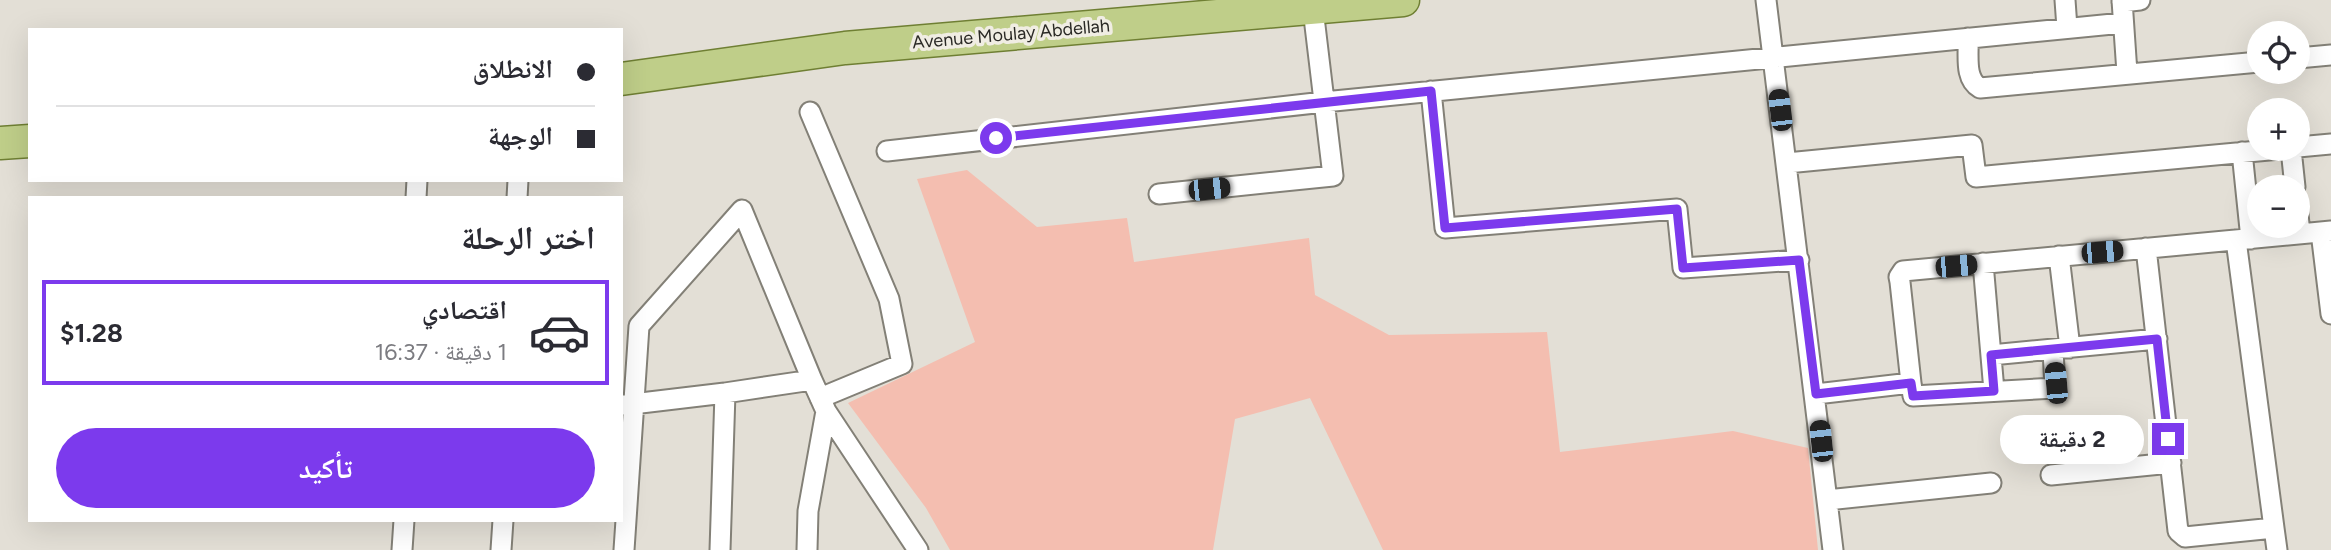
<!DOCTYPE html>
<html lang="ar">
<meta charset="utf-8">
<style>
body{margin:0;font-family:Figtree,"Noto Naskh Arabic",sans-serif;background:#f2f2f3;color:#2b2b33;direction:rtl;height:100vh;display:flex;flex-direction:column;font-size:26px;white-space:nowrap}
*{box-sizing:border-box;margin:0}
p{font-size:23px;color:#7c7c81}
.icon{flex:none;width:38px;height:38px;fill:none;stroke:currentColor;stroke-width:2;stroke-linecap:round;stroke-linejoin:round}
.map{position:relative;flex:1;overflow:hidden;direction:ltr}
.side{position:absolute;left:28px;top:196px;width:595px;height:326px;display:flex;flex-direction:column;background:#fff;border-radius:0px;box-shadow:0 7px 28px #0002;direction:rtl}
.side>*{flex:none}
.guide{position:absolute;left:28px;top:28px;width:595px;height:154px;border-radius:0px;box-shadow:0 7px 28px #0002;direction:rtl;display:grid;align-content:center;height:154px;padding:0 28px;background:#fff}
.tools{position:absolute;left:2247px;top:21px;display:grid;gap:14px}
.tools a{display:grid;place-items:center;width:63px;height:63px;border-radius:50%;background:#fff;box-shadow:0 7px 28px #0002;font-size:35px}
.end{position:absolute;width:32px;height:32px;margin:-16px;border:9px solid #7c3aed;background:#fff;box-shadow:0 0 0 4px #fff}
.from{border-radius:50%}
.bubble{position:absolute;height:49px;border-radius:24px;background:#fff;box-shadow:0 7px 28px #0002;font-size:23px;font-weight:700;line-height:49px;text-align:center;direction:rtl}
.car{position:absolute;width:21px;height:42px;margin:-21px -10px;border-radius:9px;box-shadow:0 0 5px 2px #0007;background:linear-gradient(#222 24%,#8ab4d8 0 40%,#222 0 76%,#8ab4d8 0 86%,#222 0)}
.guide b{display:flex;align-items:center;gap:24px;height:66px;font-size:26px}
.guide b+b{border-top:2px solid #e1e1e2}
.guide i{width:18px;height:18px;background:#2b2b33}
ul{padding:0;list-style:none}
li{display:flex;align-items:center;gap:21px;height:105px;margin:0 14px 10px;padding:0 14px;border:4px solid #e1e1e2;border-radius:0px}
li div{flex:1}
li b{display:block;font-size:26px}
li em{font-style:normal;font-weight:700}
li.active{border-color:#7c3aed}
li>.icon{width:63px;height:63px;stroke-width:1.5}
h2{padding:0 28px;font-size:32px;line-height:84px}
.cta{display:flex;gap:14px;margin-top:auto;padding:14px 28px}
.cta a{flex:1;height:80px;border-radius:42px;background:#7c3aed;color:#fff;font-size:28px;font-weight:700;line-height:80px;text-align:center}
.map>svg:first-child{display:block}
.green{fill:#f4beb0}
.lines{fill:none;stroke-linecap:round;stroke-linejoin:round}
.minor-casing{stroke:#838077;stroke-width:23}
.primary-casing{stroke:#6f7f33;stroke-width:35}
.minor{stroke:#fff;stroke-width:19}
.primary{stroke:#bfce89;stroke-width:32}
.route{stroke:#7c3aed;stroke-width:9}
.labels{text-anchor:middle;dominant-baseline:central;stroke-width:7;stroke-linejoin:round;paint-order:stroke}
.street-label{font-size:18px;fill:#2a2925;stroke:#f0ede3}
</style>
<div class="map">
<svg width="2331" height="550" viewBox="0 0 2331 550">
<rect width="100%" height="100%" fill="#e3dfd6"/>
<path class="green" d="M967,170l70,57 90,-9 7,44 175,-24 6,57 74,40 158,-3 13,120 173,-21 75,17 10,102h-435l-73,-152 -75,21 -22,131h-263l-24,-42 -78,-105 127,-61 -58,-163z"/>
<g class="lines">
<g class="minor-casing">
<path id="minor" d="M1766,0l67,550
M2065,0l2,28
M2122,0l5,73
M2122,2l18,-2
M1968,38c1,17 -4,41 12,50l279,-26
M2298,58l33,-3
M1431,91l14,137 232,-19 6,59 116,-8
M810,112l79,187 13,65 -82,34
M2298,147l33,-3
M2291,149l4,38
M887,151l437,-49 799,-79
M2242,152l9,87
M1787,163l185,-18 4,32 304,-28
M1159,194l174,-18 -20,-167
M416,198l1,-18
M517,198l1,-18
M2298,214l2,20
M2321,232l10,82
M2146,248l32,283 7,6 89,-9 -38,-288
M2059,256l11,92
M1983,263l11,128
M1991,355l166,-16
M1911,383l-11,-101 -1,-5 4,-6 428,-40
M1816,394l95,-11 2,13 142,-8 -2,-38
M624,405l101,-12 87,-13 14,31 92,139
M2051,475l120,-12
M1827,500l164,-17
M2274,528l3,22
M402,550l2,-30
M501,550l2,-30
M624,550l15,-224 103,-116 70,170
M720,550l5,-157
M807,550l1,-39 18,-100"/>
</g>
<g class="primary-casing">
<path id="primary" d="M621,79l224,-31 558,-48
M0,143l30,-2"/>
</g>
<use href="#minor" class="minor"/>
<use href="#primary" class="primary"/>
</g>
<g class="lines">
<path class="route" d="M996,138l435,-47 14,137 232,-19 6,59 116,-8 17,134 95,-11 2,13 81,-5 -3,-36 166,-16 11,100"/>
</g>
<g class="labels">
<g class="street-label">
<text transform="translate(1011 34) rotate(-5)">Avenue Moulay Abdellah</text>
</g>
</g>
</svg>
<div class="tools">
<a><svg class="icon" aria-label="locate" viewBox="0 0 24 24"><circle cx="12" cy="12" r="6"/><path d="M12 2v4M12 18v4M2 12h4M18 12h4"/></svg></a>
<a>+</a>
<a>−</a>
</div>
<i class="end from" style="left:996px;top:138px"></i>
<i class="end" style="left:2168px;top:439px"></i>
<div class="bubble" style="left:2000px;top:415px;width:144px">2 دقيقة</div>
<i class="car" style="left:1780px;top:110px;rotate:353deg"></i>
<i class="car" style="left:1209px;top:189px;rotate:84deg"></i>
<i class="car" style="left:2102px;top:252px;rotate:85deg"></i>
<i class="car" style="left:1956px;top:266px;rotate:85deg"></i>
<i class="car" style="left:2056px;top:383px;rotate:355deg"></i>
<i class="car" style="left:1821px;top:441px;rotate:354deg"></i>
<div class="guide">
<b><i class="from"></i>الانطلاق</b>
<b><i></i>الوجهة</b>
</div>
<section class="side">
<h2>اختر الرحلة</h2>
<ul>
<li class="active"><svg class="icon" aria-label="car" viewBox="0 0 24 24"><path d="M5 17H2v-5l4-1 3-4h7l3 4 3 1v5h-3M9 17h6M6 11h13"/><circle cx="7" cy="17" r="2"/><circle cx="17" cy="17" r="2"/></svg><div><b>اقتصادي</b><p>1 دقيقة · 16:37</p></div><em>$1.28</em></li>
</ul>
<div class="cta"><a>تأكيد</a></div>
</section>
</div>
